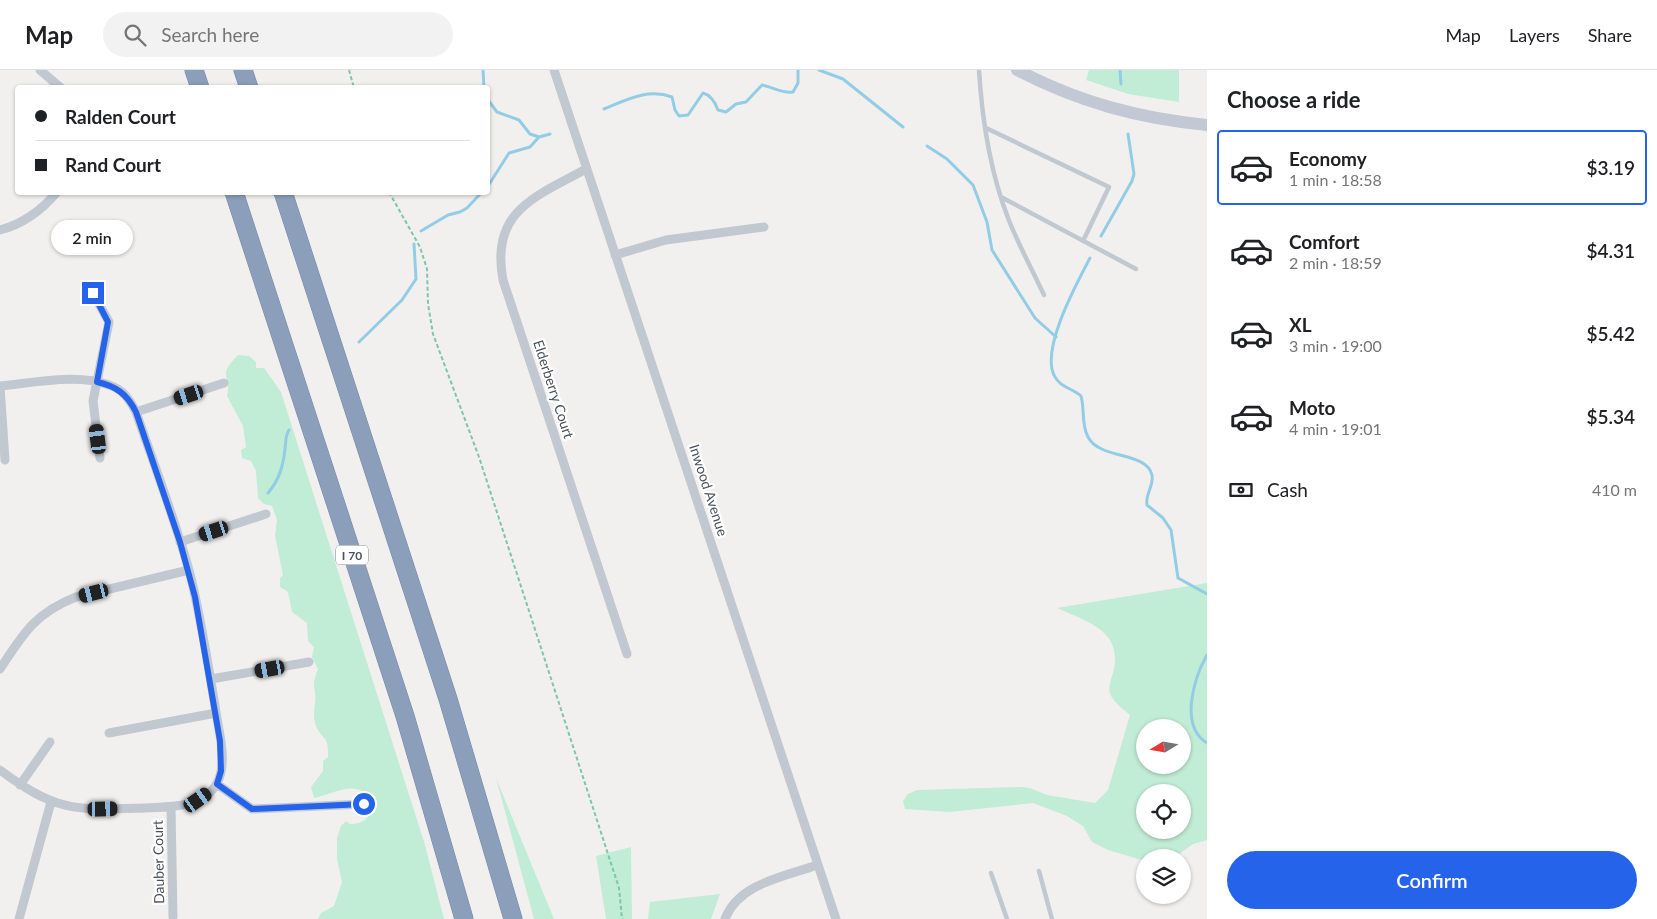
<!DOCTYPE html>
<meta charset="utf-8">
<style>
body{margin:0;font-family:Lato,sans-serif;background:#f2f2f2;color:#202124;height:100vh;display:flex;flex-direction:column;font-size:19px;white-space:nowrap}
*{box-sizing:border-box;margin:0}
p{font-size:16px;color:#757577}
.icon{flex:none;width:28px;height:28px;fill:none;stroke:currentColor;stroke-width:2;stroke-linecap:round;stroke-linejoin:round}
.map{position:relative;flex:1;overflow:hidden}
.sheet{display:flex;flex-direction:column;background:#fff;width:450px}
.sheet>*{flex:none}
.hud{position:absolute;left:15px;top:15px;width:475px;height:110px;border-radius:5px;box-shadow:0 1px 4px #0004;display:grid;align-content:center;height:110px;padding:0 20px;background:#fff}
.needle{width:32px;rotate:259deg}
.controls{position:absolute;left:1136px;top:649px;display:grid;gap:10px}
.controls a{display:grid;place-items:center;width:55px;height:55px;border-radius:50%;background:#fff;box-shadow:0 1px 4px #0004;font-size:25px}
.end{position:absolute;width:22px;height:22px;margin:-11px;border:6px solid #2563eb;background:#fff;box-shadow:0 0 0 2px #fff}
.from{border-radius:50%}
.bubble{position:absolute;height:35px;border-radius:18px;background:#fff;box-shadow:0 1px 4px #0004;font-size:16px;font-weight:600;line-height:35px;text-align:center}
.car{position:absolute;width:15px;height:30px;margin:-15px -8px;border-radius:6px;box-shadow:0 0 4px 1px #0007;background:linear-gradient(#222 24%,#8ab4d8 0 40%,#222 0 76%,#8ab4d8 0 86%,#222 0)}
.hud b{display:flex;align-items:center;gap:18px;height:48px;font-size:19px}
.hud b+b{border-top:1px solid #e0e0e0}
.hud i{width:12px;height:12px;background:#202124}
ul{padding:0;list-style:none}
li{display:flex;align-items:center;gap:15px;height:75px;margin:0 10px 8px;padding:0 10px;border:2px solid transparent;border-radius:5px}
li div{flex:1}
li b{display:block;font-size:19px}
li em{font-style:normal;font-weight:600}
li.current{border-color:#2563eb}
li>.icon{width:45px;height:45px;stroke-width:1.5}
h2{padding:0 20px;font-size:22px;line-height:60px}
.pay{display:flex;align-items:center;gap:12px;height:55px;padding:0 20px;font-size:19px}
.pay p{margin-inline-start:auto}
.button{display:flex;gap:10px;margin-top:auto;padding:10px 20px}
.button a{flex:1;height:58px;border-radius:30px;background:#2563eb;color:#fff;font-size:20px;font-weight:600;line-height:58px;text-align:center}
header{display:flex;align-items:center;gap:30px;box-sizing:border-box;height:70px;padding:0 25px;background:#fff;border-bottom:1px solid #e0e0e0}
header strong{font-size:24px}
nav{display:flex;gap:28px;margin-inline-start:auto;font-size:18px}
.search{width:350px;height:45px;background:#f2f2f2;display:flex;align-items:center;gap:12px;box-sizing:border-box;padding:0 18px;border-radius:28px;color:#757577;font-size:19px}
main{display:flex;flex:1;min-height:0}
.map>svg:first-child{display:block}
.green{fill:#c1ecd5;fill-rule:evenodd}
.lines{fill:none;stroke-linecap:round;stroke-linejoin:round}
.stream{stroke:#92cde5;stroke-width:3}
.highway-casing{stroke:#7689a6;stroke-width:19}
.path{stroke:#7cc7a8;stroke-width:2;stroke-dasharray:4 2.5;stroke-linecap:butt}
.lane{stroke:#c1c8d0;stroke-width:4.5}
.street{stroke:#c1c8d0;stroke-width:9}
.secondary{stroke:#c2c9d4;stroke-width:12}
.highway{stroke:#8b9eba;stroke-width:18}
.route{stroke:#2563eb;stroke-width:6}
.labels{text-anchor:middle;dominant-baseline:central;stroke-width:4.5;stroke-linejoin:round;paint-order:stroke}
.shield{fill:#fff;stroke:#80858c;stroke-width:1}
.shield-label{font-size:12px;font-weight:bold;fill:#49515b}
.street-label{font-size:14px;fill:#49515b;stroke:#fff}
</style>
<header>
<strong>Map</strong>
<div class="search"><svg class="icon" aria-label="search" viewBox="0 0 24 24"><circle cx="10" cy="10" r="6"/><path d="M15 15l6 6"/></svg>Search here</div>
<nav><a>Map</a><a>Layers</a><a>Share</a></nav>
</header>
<main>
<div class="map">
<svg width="1207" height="849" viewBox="0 0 1207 849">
<rect width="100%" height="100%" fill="#f2f0ef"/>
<path class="green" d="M1089,0h90v32l-51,-8 -42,-14z
M238,285l11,1 7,6v6h8l17,24 144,453 19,74h-126l3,-6 13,-7 8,-24 -5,-23v-21l4,-12 5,-5 4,3c8,0 15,-2 20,-10l-1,-6 3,-7c-14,-24 -39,-7 -58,-3l-3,-11 12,-16v-10l5,-4c0,-24 -4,-14 -12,-31 -3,-8 -2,-15 -1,-23 2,-15 -5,-14 3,-34l-6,-12 2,-10 -6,-6 -1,-18 -15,-11 -4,-20 -8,-5v-9l3,-3 -8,-39 2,-16 -5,-14 -8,-2 -6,-6 -2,-27 -5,-10 -9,-3 -1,-8 5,-3 -3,-21 -16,-30c5,-22 -11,-19 11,-41z
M1207,513v257l-14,4 -18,13 -30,1v3l-37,-11 -16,-8 -9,-16 -16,-10 -34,-13 -83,9 -45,-3 -2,-8 5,-7 9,-4 105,-3 8,1 17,7 48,8 13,-13 22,-75c-6,-5 -15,-12 -19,-19 -4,-7 0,-16 2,-23 11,-42 -25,-51 -56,-65zM1145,658h37v37h-37zM1145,722h37v38h-37z
M496,708l58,141h-20z
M631,777l1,72h-26l-10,-63z
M720,824l-9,25h-63l2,-17z"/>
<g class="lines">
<path class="stream" d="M483,0l1,18
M819,0l24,9 60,48
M1120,0l1,14
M488,30l9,12 22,8 11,14 9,3 11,-3
M604,39c22,-9 44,-21 68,-12l3,13 4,6 9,-1 15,-22c8,2 12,9 15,17l8,2 10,-8 10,-2 16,-17c10,2 22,9 31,7l5,-9v-13
M927,76l20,13 26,26 14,37 5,28 43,68 21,19
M488,116l21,-33 21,-6 9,-10
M421,161l27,-16 12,-3 7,-4 15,-16
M1101,166l31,-55 2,-7 -6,-40
M1090,188c-13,25 -49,90 -36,117 5,12 18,13 27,21 4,14 0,28 7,41 12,23 58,14 64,38 2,11 -7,19 -5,30l16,13 8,12 7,48 29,16
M359,272l43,-42 14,-21 -2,-35
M268,423c11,-13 15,-26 17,-44 1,-7 0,-13 4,-19
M1207,585c-13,23 -28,71 0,88"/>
<g class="highway-casing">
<path id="highway" d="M194,0l6,18
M243,0l6,18
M234,122l171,524 59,203
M283,122l165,507 65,220"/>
</g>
<path class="path" d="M349,0l5,18
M389,122l31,55 7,22 1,35 5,30 46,123 140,431 3,31"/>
<path class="lane" d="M979,0c3,49 11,101 29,148 10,26 24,51 36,77
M986,58l123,59 -26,54
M1001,127l135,72
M1039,801l13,48
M991,803l16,46"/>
<path class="street" d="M40,0l21,18
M554,0l282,849
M586,99c-51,28 -96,42 -83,111l124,374
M0,160c23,-6 41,-19 57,-38
M615,185l51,-15 98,-13
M93,223l16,29 -16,79 7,57
M0,316c34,-3 77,-13 109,-1 14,4 21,15 27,27 18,52 38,105 53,158 12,46 19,95 27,142 3,21 12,51 1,71 -13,25 -48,24 -72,25 -68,2 -88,5 -145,-38
M0,316l5,74
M136,342l88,-29
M180,472l86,-28
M0,599c23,-35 35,-56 76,-72l113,-27
M211,609l98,-17
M109,663l107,-20
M217,714l35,25 112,-5
M20,715l30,-43
M171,737l2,110
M19,849l32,-117
M725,849c14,-36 59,-42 92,-54"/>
<path class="secondary" d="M1017,0c62,32 120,48 190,55"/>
<use href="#highway" class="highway"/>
</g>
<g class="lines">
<path class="route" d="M93,223l15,29 -11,60c19,4 30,12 39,30l44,130 15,55 25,144 1,30 -4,13 35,25 112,-5"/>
</g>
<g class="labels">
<rect class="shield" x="336" y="475.5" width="32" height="19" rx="4"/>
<g class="shield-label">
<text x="352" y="485">I 70</text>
</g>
<g class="street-label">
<text transform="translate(554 319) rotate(72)">Elderberry Court</text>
<text transform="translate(709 420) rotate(72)">Inwood Avenue</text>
<text transform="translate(158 792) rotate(-91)">Dauber Court</text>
</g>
</g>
</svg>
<div class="controls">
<a><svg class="needle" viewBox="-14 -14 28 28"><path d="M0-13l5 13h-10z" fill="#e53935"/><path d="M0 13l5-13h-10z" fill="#757577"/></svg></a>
<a><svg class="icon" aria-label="locate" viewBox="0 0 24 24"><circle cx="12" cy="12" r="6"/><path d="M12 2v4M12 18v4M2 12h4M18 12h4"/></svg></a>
<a><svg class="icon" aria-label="layers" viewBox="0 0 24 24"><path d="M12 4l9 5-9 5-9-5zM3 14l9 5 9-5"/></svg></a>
</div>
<i class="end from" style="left:364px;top:734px"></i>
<i class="end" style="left:93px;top:223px"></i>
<div class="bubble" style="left:51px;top:150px;width:82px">2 min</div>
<i class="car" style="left:189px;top:325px;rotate:252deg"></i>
<i class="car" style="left:98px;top:369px;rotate:353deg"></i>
<i class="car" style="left:214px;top:461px;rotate:252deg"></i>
<i class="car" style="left:94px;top:523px;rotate:256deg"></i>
<i class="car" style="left:270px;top:599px;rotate:260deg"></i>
<i class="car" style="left:198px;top:730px;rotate:55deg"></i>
<i class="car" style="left:103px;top:739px;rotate:89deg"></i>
<div class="hud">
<b><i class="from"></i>Ralden Court</b>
<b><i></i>Rand Court</b>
</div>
</div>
<section class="sheet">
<h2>Choose a ride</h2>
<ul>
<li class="current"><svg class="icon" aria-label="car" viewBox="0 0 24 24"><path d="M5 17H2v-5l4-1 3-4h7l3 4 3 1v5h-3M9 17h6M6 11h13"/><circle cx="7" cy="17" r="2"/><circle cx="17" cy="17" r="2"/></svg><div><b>Economy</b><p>1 min · 18:58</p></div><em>$3.19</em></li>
<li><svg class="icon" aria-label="car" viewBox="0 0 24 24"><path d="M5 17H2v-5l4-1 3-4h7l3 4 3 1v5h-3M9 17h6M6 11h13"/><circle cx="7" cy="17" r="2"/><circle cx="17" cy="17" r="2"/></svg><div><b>Comfort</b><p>2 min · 18:59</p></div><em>$4.31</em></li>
<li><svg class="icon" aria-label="car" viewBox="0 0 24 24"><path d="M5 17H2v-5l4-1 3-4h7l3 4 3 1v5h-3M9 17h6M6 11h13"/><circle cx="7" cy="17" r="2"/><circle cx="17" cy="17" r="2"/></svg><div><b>XL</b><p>3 min · 19:00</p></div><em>$5.42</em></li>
<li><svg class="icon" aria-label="car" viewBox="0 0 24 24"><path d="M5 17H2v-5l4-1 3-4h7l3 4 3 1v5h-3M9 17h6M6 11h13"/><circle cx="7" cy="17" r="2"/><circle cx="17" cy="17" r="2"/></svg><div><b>Moto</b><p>4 min · 19:01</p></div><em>$5.34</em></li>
</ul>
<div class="pay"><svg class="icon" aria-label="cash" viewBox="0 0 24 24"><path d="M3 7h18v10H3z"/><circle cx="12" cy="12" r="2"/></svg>Cash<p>410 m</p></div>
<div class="button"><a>Confirm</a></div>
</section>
</main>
